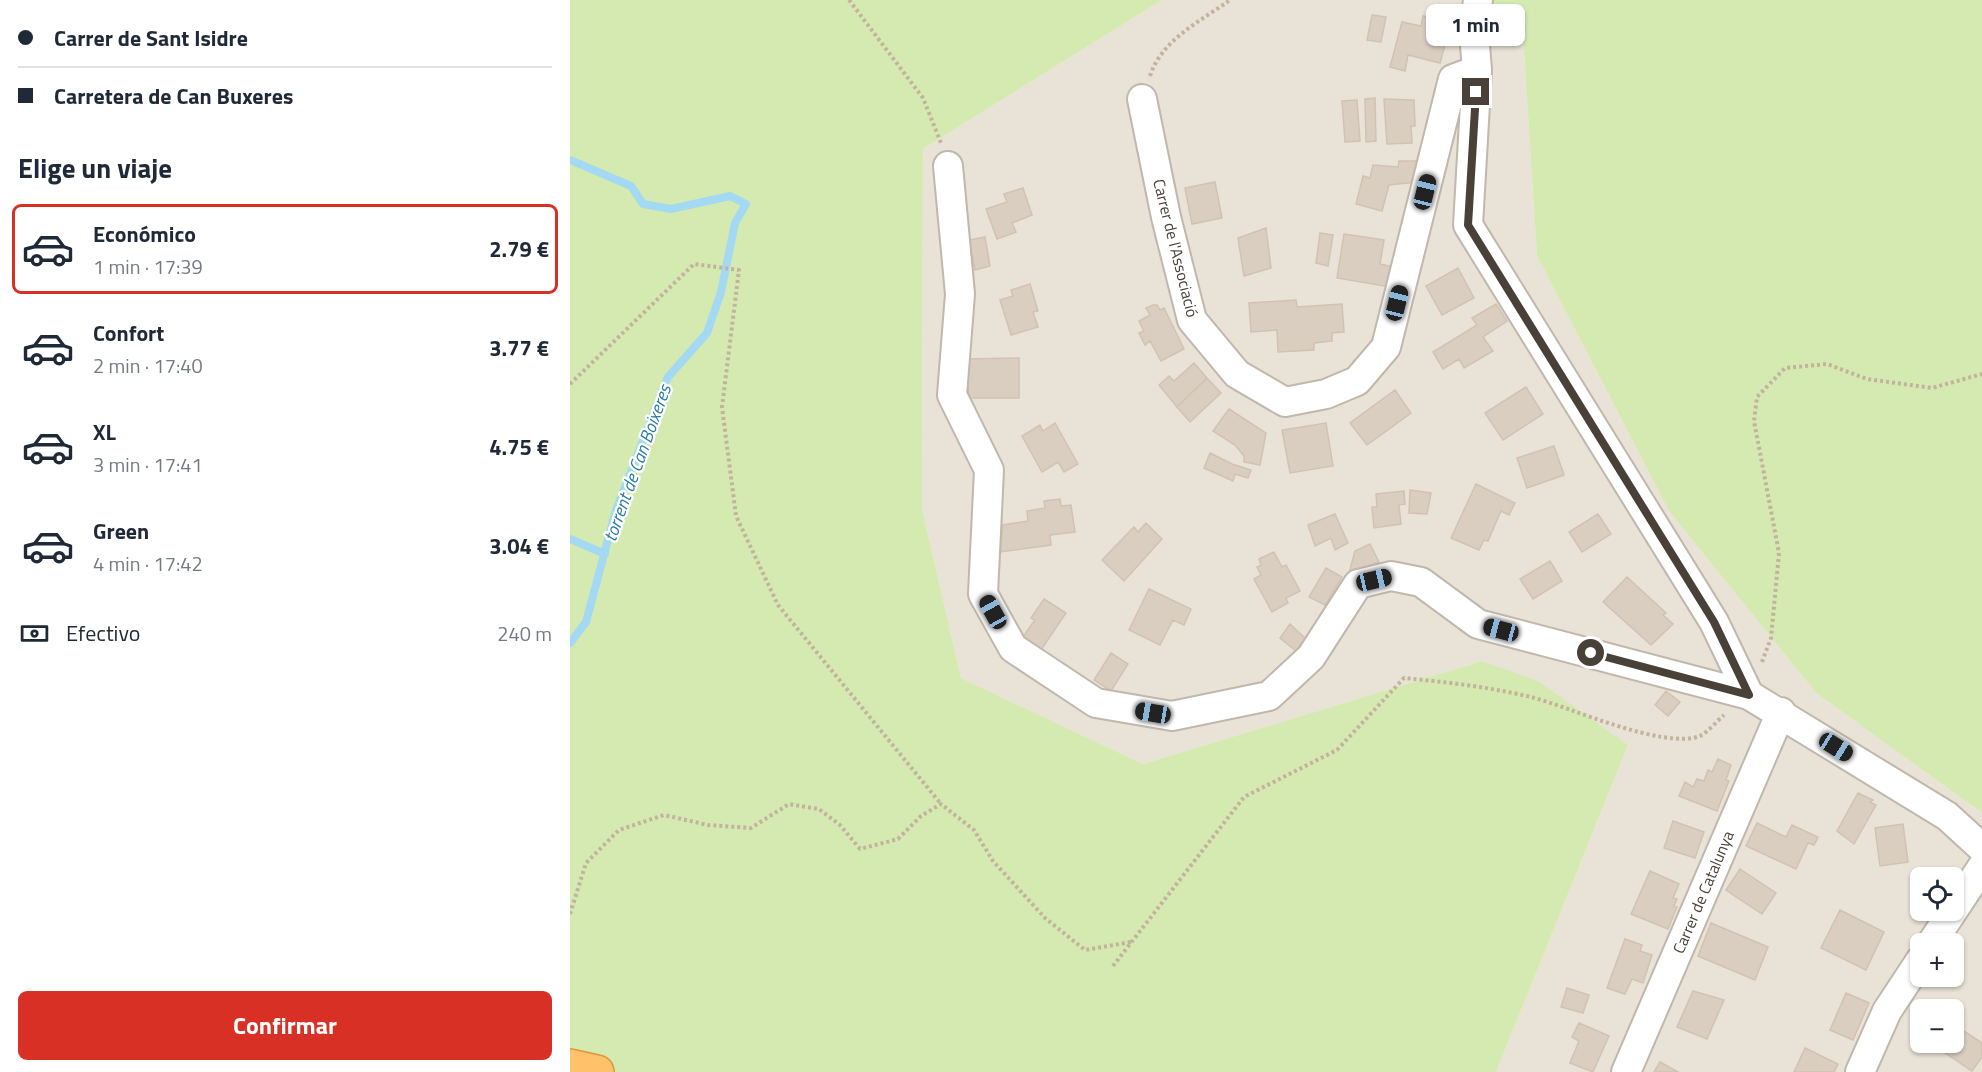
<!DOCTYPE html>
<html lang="es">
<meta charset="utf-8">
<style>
body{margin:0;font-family:"Titillium Web",sans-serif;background:#f2f2f3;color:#1f2937;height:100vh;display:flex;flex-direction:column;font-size:22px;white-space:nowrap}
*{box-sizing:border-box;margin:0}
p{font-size:20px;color:#747a83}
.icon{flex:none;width:33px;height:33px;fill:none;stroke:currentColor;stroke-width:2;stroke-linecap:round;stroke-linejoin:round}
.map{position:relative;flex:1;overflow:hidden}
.drawer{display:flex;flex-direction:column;background:#fff;width:570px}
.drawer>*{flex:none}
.guide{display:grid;align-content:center;height:132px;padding:0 18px;background:#fff}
.controls{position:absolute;left:1340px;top:867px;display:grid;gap:12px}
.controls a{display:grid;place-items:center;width:54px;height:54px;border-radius:9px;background:#fff;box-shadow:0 2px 4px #0004;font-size:30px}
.end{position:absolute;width:27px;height:27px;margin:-14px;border:8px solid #494037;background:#fff;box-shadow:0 0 0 3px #fff}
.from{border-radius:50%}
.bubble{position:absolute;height:42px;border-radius:9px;background:#fff;box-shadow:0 2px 4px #0004;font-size:20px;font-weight:700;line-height:42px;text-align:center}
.car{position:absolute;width:18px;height:36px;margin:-18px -9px;border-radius:8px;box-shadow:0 0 4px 2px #0007;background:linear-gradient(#222 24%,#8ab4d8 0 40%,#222 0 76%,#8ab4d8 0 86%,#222 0)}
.guide b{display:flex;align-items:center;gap:21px;height:57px;font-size:22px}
.guide b+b{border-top:2px solid #e0e1e3}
.guide i{width:15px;height:15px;background:#1f2937}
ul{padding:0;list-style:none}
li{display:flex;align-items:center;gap:18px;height:90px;margin:0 12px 9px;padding:0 6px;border:3px solid transparent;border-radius:9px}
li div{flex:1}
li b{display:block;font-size:22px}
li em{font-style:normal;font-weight:700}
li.current{border-color:#d93025}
li>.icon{width:54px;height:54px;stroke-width:1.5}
h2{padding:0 18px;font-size:27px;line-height:72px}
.pay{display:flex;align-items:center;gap:15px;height:66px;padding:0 18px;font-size:22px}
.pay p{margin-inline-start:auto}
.primary-button{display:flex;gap:12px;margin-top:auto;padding:12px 18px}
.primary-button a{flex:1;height:69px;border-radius:9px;background:#d93025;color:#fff;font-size:24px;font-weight:700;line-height:69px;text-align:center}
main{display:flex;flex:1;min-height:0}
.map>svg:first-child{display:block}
.residential{fill:#e9e2d7;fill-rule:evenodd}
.green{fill:#d5eab1}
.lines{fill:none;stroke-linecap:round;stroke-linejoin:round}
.stream{stroke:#a4d9f3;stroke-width:8}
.building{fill:#dacec1;stroke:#d2c2b1;stroke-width:1.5}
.minor-casing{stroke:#c1b7ab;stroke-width:32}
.highway-casing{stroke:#e29536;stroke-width:36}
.path{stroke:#c3b29c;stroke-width:4;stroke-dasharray:3 3;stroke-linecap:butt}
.minor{stroke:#fff;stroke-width:28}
.highway{stroke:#ffc26a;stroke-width:33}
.route{stroke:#494037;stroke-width:8}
.labels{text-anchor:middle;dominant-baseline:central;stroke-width:4.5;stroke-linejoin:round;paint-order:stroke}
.street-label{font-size:16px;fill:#494037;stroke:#fff}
.water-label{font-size:18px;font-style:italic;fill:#297ca8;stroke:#fff}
</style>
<main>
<section class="drawer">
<div class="guide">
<b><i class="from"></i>Carrer de Sant Isidre</b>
<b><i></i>Carretera de Can Buxeres</b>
</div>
<h2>Elige un viaje</h2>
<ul>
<li class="current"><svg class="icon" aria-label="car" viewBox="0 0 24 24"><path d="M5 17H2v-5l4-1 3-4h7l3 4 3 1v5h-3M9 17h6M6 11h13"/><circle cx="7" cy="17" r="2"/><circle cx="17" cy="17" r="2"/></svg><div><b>Económico</b><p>1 min · 17:39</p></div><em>2.79 €</em></li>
<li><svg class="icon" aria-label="car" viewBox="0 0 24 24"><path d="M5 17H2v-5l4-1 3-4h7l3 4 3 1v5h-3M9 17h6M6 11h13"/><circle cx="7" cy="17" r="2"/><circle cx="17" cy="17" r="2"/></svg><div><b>Confort</b><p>2 min · 17:40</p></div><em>3.77 €</em></li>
<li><svg class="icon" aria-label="car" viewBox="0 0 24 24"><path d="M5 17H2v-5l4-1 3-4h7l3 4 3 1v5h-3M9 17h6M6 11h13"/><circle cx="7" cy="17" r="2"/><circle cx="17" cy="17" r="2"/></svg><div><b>XL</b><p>3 min · 17:41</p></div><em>4.75 €</em></li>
<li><svg class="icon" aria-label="car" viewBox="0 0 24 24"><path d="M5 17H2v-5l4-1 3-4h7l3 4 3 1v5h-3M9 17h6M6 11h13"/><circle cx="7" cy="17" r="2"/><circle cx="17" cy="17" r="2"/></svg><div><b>Green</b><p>4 min · 17:42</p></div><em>3.04 €</em></li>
</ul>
<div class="pay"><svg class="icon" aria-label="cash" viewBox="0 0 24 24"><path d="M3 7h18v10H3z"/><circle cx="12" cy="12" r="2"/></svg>Efectivo<p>240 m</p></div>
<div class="primary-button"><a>Confirmar</a></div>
</section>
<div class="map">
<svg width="1412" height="1072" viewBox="0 0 1412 1072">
<rect width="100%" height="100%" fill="#f5f0e9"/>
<path class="residential" d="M592,0h321l40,36 14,220 132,255 147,182 166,120v259h-486l132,-327 -146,-84 -339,103 -182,-86 -39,-169 1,-360zM1350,878h33v32h-33zM1350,944h33v32h-33zM1350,1010h33v32h-33z"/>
<path class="green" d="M0,0h592l-239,149 -1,360 39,169 182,86 339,-103 56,20 90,64 -132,327h-926z
M913,0h499v813l-166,-120 -147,-182 -132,-255 -14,-220z"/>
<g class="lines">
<path class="stream" d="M0,160l61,26 12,18 28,5 59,-13 16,8 -11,19 -14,69 -14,41 -39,44 -52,133 -30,112 -16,21
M0,539l35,15"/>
</g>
<path class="building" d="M802,15l14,2 -5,25 -14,-2z
M853,16l23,6 -3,11 5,1 -8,29 -32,-8 -3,16 -15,-4 12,-45 19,4z
M805,98l1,43 -10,1 -1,-43z
M814,99l30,1 1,26h-4l1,17 -25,1z
M787,100l3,41 -15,1 -3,-41z
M829,161h23l-6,21 -27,3 -7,26 -26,-7 7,-28 7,2 3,-13 25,2z
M645,182l7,36 -30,6 -7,-36z
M453,188l9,27 -20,8 4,9 -19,7 -11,-30 21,-7 -3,-8z
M696,228l5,40 -27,8 -6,-38z
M750,233l13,2 -5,31 -12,-3z
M774,234l40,6 -4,24 14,3 -4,20 -53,-9z
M415,237l5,29 -15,4 -6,-30z
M888,268l16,30 -32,17 -16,-29z
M460,284l8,27 -5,1 5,15 -27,8 -11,-35 13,-4 -2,-6z
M726,300l1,7 45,-3 2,28 -12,1v8l-18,2v7l-36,2 -1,-22 -26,2 -2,-29z
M926,304l11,17 -24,16 10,14 -29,17 -5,-9 -16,10 -10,-17 44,-27 -5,-7z
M583,305h4l3,5 4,-2 20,41 -23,12 -11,-20 -5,4 -6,-12 5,-2 -5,-10 11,-6 -4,-7z
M449,358v40h-50l-1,-14 -5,1 2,-26z
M624,363l13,15 -30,29 -18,-22 10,-9 5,5z
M637,378l14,15 -31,29 -13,-15z
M956,387l17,27 -40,26 -18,-27z
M825,390l16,23 -44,32 -17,-22z
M659,409l37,24 -6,32 -16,-3v-6l-9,-11 -22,-14z
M485,423l23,41 -14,8 -6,-10 -16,10 -20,-36 18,-11 3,6z
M756,423l7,43 -43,7 -8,-43z
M984,446l10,29 -37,13 -10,-30z
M640,453l22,11 19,6 -3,8 -13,-4 -2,7 -29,-13z
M906,484l39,19 -6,12 -8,-4 -13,30 -4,-1 -5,10 -28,-12z
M840,490l21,3 -4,21 -18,-1z
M834,491l1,13 -6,1 2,19 -27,4 -2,-21h5l-1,-13z
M490,499l1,7 10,-1 4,27 -25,3 1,10 -51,7 3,-27 25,-4 -1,-10 18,-3 -1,-7z
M765,514l13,29 -13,7 -4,-12 -16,8 -7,-21z
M1028,514l13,20 -29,18 -13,-20z
M576,523l16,16 -38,42 -22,-21 32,-33 4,5z
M800,544l9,18 -30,11 6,-22z
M704,552l8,15 4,-2 14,26 -14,7 2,5 -16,9 -18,-33 7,-4 -4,-8 4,-2 -2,-6z
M980,561l12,20 -29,18 -13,-20z
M756,568l16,9 -17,28 -16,-8z
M1057,577l39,36 -3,2 10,9 -22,21 -48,-43z
M579,589l42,20 -7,16 -11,-5 -13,25 -31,-15z
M474,599l22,14 -25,37 -19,-12 13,-18 -4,-2z
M720,624l15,14 -9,13 -16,-13z
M541,653l17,11 -17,27 -17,-11z
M1096,691l14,11 -12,14 -13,-11z
M1148,759l13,6 -5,15 3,1 -12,30 -38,-15 6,-14 8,5 4,-8 7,2 4,-11 4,2z
M1288,793l15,7 -3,2 6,3 -22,39 -17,-13z
M1103,821l31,11 -9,26 -31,-10z
M1187,823l29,14 6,-12 26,12 -4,8 -6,-2 -12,26 -50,-23z
M1333,824l5,38 -28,4 -5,-38z
M1170,869l36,24 -14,21 -36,-24z
M1080,871l29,13 -6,14 4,1 -3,7 3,1 -9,22 -37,-15z
M1270,910l44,22 -18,38 -45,-22z
M1141,923l57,24 -13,33 -57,-24z
M1055,939l17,6 -2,6 12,4 -9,28 -11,-4 -7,15 -18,-6z
M997,988l22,7 -6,18 -22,-6z
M1123,991l31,9 -17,39 -30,-12z
M1276,993l23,10 -16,37 -23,-10z
M1009,1023l30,13 -16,36 -23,-9 9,-22 -7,-4z
M1383,1024l29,19v14l-10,14 -37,-25 3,-4h15z
M1235,1048l33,16 -4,8h-40z
M1090,1062l18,10h-24z"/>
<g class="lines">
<g class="minor-casing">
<path id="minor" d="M908,0l-4,33 3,37 -9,155 246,397 35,73
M572,99l24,118 26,103 45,54 48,28 41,-8 31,-13 29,-34 67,-268 24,-9
M378,166l12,128 -8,101 37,75 -6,124 30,54 83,55 76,13 97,-20 42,-39 47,-73 33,-8 30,6 57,42 271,71 198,121 35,32
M1361,944l51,-77
M1056,1072l155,-360
M1290,1072l27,-61 33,-50"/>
</g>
<g class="highway-casing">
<path id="highway" d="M0,1066l27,6"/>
</g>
<path class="path" d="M279,0l74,98 18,45
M580,76c12,-37 51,-55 80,-76
M0,384l124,-120 45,6 -17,137 14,109 42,89 163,199
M1192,662l9,-24 8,-85 -25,-132 3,-24 28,-29 42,-4 40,15 65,9 50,-14
M0,914l16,-51 33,-33 45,-15 44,10 43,3 38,-24 30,5 21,16 20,24 38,-10 23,-23 20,-12 33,26 19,31 52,57 40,32 46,-8
M543,966l131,-169 93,-47 67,-72c42,4 85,9 127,19 39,10 132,53 169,39 8,-4 17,-15 24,-21"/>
<use href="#minor" class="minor"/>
<use href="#highway" class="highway"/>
</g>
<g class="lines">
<path class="route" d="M906,92l-8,133 246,397 35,73 -158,-42"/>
</g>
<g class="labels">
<g class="street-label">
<text transform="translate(606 248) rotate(76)">Carrer de l'Associació</text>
<text transform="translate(1133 892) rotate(-67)">Carrer de Catalunya</text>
</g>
<g class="water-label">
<text transform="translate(67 463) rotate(-70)">torrent de Can Boixeres</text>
</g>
</g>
</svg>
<div class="controls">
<a><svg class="icon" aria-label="locate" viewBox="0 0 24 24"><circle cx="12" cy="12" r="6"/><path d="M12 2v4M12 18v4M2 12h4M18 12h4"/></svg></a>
<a>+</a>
<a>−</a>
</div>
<i class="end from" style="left:1021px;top:653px"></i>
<i class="end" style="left:906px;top:92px"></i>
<div class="bubble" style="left:856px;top:4px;width:99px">1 min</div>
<i class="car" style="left:855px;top:192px;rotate:14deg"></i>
<i class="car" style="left:827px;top:303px;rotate:14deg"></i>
<i class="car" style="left:804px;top:580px;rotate:77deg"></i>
<i class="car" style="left:423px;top:612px;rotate:331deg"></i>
<i class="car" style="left:931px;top:630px;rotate:285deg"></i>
<i class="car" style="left:583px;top:713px;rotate:280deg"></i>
<i class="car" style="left:1266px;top:747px;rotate:122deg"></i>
</div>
</main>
